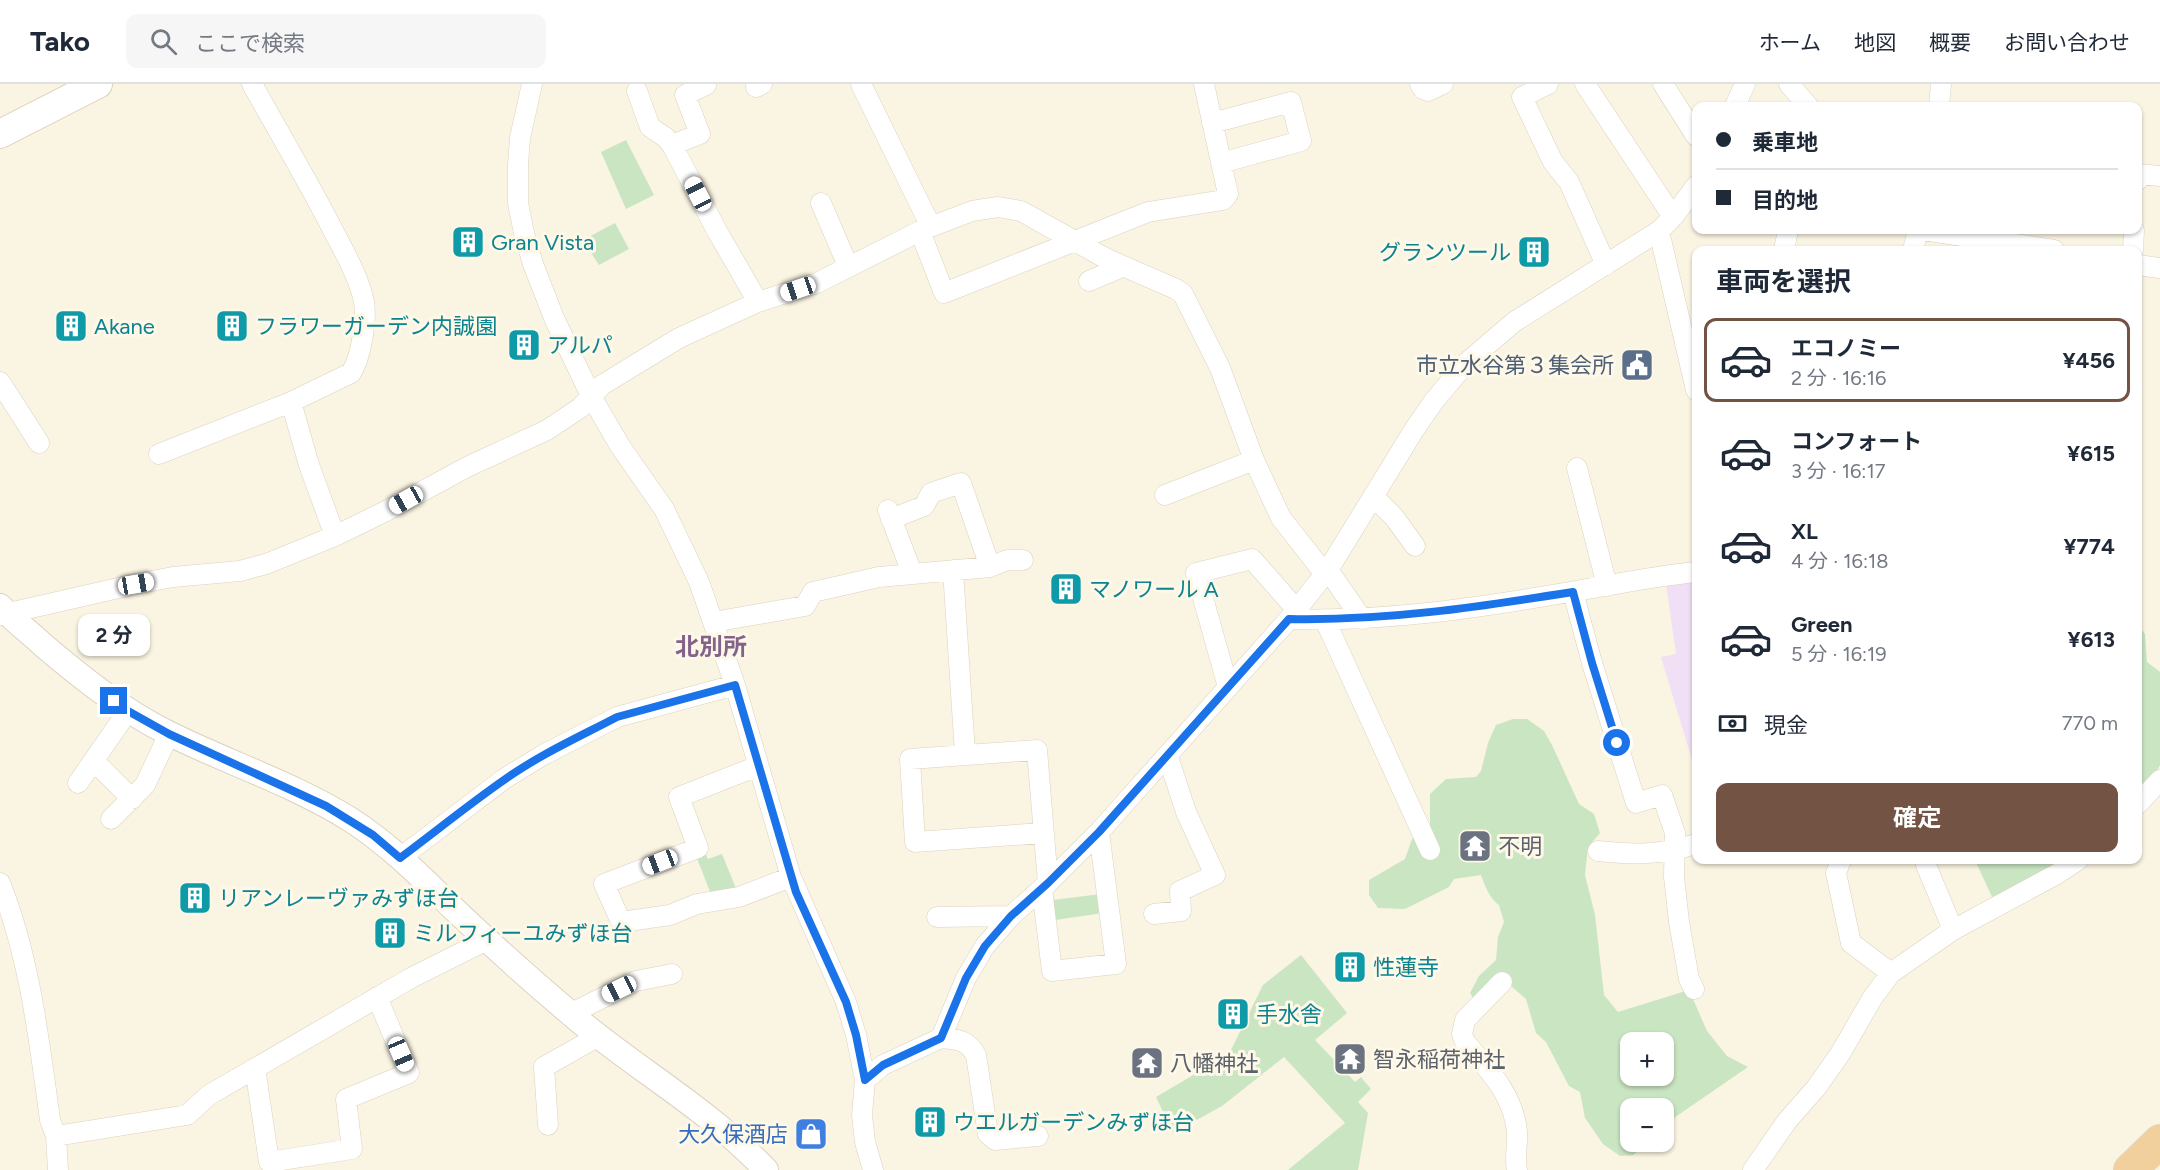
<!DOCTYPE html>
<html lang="ja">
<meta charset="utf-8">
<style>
body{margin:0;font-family:Figtree,"Noto Sans JP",sans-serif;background:#f6f6f7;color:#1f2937;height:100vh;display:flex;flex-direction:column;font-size:22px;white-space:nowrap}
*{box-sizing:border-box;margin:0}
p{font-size:20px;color:#747a83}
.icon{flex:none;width:33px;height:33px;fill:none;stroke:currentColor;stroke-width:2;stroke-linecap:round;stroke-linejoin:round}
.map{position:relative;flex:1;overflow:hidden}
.panel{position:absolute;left:1692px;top:162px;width:450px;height:618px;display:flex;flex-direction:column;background:#fff;border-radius:12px;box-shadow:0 2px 4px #0004}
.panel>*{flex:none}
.banner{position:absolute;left:1692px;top:18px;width:450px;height:132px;border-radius:12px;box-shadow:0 2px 4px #0004;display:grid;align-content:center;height:132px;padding:0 24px;background:#fff}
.buttons{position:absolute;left:1620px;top:948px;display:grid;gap:12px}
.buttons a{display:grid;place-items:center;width:54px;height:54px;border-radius:12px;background:#fff;box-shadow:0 2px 4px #0004;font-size:30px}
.end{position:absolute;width:27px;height:27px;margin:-14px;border:8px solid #1a73e8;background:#fff;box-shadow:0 0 0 3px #fff}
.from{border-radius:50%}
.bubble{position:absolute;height:42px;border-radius:12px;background:#fff;box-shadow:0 2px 4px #0004;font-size:20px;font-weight:700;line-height:42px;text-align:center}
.car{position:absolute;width:18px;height:36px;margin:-18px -9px;border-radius:8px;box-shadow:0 0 4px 2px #0007;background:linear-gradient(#fff 24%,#345 0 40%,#fff 0 76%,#345 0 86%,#fff 0)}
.banner b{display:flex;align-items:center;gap:21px;height:57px;font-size:22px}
.banner b+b{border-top:2px solid #e0e1e3}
.banner i{width:15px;height:15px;background:#1f2937}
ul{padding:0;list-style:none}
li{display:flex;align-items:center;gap:18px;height:84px;margin:0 12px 9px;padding:0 12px;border:3px solid transparent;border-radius:12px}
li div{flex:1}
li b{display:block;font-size:22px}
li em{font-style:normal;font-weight:700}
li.selected{border-color:#735343}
li>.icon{width:54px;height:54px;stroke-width:1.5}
h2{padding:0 24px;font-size:27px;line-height:72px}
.pay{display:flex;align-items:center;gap:15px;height:66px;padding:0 24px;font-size:22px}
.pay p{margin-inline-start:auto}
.button{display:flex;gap:12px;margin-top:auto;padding:12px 24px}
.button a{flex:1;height:69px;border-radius:12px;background:#735343;color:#fff;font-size:24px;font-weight:700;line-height:69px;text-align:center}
header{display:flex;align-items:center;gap:36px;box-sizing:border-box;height:84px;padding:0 30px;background:#fff;border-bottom:2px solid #e0e1e3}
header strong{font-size:28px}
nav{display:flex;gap:33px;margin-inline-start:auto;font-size:21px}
.search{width:420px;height:54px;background:#f6f6f7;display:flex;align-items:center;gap:15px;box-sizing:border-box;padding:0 21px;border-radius:12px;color:#747a83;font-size:22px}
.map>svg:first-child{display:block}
.education{fill:#f1dff5}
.green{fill:#cae5c2;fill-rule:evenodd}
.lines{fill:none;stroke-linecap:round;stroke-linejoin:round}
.minor-casing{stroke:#ddd1be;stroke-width:21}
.tertiary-casing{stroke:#ddd1be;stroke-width:26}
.secondary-casing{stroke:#ded1ba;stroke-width:30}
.trunk-casing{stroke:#dcd8d4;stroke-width:34}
.minor{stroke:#fff;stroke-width:20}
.tertiary{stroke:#fff;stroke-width:24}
.secondary{stroke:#fff;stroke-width:28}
.trunk{stroke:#f1d09e;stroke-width:33}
.route{stroke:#1a73e8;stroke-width:8}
.labels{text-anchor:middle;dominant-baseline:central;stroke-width:6;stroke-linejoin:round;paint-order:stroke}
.culture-label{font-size:22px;fill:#0d838f;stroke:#fdf8e7;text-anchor:start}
.service-label{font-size:22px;fill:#4e5e75;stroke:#fdf8e7;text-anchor:end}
.worship-label{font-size:22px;fill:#5b616d;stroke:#fdf8e7;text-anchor:start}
.shop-label{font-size:22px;fill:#366cbe;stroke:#fdf8e7;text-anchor:end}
.neighbourhood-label{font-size:24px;font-weight:bold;fill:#84638b;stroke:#fdf8e7}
</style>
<header>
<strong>Tako</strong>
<div class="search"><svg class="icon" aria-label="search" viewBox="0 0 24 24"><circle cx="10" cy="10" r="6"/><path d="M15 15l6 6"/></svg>ここで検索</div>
<nav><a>ホーム</a><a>地図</a><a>概要</a><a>お問い合わせ</a></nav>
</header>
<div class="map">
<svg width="2160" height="1086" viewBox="0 0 2160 1086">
<rect width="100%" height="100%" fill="#faf4e2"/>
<path class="education" d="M1696,495v194l-35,-116 15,-3 -10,-71z"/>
<path class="green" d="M626,56l28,55 -28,14 -25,-57z
M615,139l14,26 -30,16 -16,-25z
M2138,541l7,9 2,28 13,10v93l-10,18 -12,12z
M1513,635h14l17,12 8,14 27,59 15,10 6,19 -12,14 -3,28 10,40 9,80 14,17 71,-22 18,41 20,25 21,11 -80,55 -4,-14 -5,-4 1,4h-30v34h31l-13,7h-8l-7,6 -13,1 -17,-12 -18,-26 -5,-26 -11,-6 -23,-44 -10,-9 -10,-34 -15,-13 -4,-9 -34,21 -3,-5 9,-17 17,-16 2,-23 6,-15 -5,-17c-9,-6 -14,-19 -18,-30l-27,4 -5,8 -44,22 -27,-1 -9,-13v-15l36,-21 7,-20 18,-14v-31l16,-15 30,-2 5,-6 7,-28 8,-18zM1630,958h34v34h-34z
M705,769l3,6 14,-5 15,37 -26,3 -15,-38z
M1975,776h86l-16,11 -53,26z
M1101,810l2,19 -48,7 -2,-20z
M1301,871l46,58 -32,27 40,42 6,-5 10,12 -13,13 10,11 -10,57h-70l57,-47 -61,-66 -62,49 -49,27 -17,-36 73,-43 34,-69z"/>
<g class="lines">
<g class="minor-casing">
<path id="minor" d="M532,0l-12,54 -2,27v38l6,30 9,31 21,54 37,78 29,50 44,63 35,73 36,103 56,192 55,125 10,33 9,45 -3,35 3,27 8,28
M861,0l70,143
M1420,0l3,5 5,2 15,-7
M1548,0l-26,13 31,65 16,20 37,83
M1585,0l88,133
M1663,0l33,52
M1789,0l19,22
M756,3l6,-3
M637,7l13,36 15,10 7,8 45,86 41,71
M1735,22l10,-22
M1939,22l2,-22
M1212,39l79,-21 10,39 -80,22
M672,61l28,-11 -15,-39 21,-10
M2138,96v-6l22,2
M821,119l27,63
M1923,146l131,20
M920,147l24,62 204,-81 75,-12 5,-6 -24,-110
M1659,147l37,159
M1784,166l4,-20
M1913,166l5,-20
M2133,166l1,-20
M2138,181l22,3
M1089,197l33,-14
M0,298l39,61
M291,318l18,63 26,71
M159,370l132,-52 60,-29c10,-15 16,-53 13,-71 -4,-22 -19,-49 -29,-68 -26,-51 -55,-100 -83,-150
M1577,384l30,118
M1165,411l89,-35
M1373,412l21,21 21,29
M888,426l24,63
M891,435l33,-13 7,-13 30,-10 29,84
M953,486l12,184
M1328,486l34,49
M1573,508l19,71 44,140 26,-8 13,38 -1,44 5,45 10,57 5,10
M0,531l136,-31 37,-7 67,-6 26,-7 69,-28 51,-25 81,-44 80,-37 33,-22 22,-23 77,-47 79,-36 59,-19 103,-52 52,-20 26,-4 23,4 86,48 69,30 7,5 37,74 34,92 27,58 44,56
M1289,535c95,3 187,-11 281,-27 42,-7 84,-16 126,-20
M1325,536l105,230
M713,538l92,-16 8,-14 66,-15 111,-10 17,-7h16
M1228,603l-32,-114 56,-14 44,50
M94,677l38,38
M758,682l-79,31 19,51 -94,36 17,38 49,-7 27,-11 42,-7 52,-20
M78,699l50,-72
M2138,720l22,-24
M111,735l34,-34 24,-51
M1043,749l-128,9 -5,-83 127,-9 11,133
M1598,767c37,4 62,4 98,-7
M400,774l104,-79 39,-24 74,-38 118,-32
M1841,776l-5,13 15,70 40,30
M1926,781l27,65
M0,799c30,75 39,157 50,237l6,16 2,34
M1042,805l10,82 64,-7 -17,-132
M1154,830l27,-3 -1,-20 35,-16 -29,-63 -18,-55
M937,833l74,-1
M1502,898l-37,38 -3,14 3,8c23,27 49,53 52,90 1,12 -3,26 0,38
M570,930l66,-33 36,-7
M941,954c18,2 25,1 35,17l12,79 7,6 43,-4
M255,984l14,94 83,-13 -6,-50 63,-26 -32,-76
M865,996l18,-15 58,-27 25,-60 19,-32 26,-30 37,-33 51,-51 190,-213 39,-49 86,-140 20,-29 31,-37 49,-42 145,-91 14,-14 23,-31
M548,1041l-4,-58 53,-30
M56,1052l131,-21 22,-20 202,-117 76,-38
M1753,1086l34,-49 29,-33 24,-34 33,-57 18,-24 62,-43 104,-56 21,-14"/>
</g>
<g class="tertiary-casing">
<path id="tertiary" d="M0,522c13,14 29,26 43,39 39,33 79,65 125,88 60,30 126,51 183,87 39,25 72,59 105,91 38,36 76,70 115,103 63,54 138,95 195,156"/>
</g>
<g class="secondary-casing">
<path id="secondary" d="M0,50l98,-50"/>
</g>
<g class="trunk-casing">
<path id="trunk" d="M2130,1086l30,-29"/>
</g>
<use href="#minor" class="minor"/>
<use href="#tertiary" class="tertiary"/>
<use href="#secondary" class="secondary"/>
<use href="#trunk" class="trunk"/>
</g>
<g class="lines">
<path class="route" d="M114,617l14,10 41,23 157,72 47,29 27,23c35,-26 68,-53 104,-78 35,-25 75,-43 113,-63l118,-32 61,207 50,110 10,33 9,45 18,-15 58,-27 25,-60 19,-32 26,-30 37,-33 51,-51 190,-213c97,2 188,-12 284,-27l19,71 25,80"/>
</g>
<defs>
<g id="building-square" transform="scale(1.725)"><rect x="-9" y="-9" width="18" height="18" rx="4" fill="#0f9aa8" stroke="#fdf8e7"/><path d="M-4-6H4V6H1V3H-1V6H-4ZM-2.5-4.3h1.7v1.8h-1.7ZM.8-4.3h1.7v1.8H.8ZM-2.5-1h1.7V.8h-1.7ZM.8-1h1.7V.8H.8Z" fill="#fff"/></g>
<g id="civic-square" transform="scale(1.725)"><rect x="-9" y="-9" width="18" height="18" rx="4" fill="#5c6f8a" stroke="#fdf8e7"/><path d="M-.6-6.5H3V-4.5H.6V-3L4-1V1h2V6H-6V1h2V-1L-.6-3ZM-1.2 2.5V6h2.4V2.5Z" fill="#fff"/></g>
<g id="temple-square" transform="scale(1.725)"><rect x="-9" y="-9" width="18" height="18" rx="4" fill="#6b7280" stroke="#fdf8e7"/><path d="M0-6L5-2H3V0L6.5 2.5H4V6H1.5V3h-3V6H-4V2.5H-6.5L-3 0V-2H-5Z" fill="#fff"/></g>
<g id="shop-square" transform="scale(1.725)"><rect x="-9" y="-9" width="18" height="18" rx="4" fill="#3f7fe0" stroke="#fdf8e7"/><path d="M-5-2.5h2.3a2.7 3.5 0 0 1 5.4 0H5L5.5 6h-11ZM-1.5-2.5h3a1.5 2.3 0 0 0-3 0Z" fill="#fff"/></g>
</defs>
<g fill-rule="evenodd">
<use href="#building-square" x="468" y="158"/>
<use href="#building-square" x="1534" y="168"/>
<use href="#building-square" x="71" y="242"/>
<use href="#building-square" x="232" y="242"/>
<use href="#building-square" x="524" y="261"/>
<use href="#civic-square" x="1637" y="281"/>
<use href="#building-square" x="1066" y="505"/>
<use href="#temple-square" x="1475" y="762"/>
<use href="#building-square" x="195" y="814"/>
<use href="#building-square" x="390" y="849"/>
<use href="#building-square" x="1350" y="883"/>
<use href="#building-square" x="1233" y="930"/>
<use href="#temple-square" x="1350" y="975"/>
<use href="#temple-square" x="1147" y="979"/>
<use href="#building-square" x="930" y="1038"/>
<use href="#shop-square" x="811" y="1050"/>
</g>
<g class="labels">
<g class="culture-label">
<text x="491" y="158">Gran Vista</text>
<text x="1511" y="168" text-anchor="end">グランツール</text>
<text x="94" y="242">Akane</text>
<text x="255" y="242">フラワーガーデン内誠園</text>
<text x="547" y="261">アルパ</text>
<text x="1089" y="505">マノワール A</text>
<text x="218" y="814">リアンレーヴァみずほ台</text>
<text x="413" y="849">ミルフィーユみずほ台</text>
<text x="1373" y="883">性蓮寺</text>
<text x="1256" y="930">手水舎</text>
<text x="953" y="1038">ウエルガーデンみずほ台</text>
</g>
<g class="service-label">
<text x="1614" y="281">市立水谷第３集会所</text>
</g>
<g class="worship-label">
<text x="1498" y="762">不明</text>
<text x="1373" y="975">智永稲荷神社</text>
<text x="1170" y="979">八幡神社</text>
</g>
<g class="shop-label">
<text x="788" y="1050">大久保酒店</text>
</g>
<g class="neighbourhood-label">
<text x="711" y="562">北別所</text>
</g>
</g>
</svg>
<div class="buttons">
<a>+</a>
<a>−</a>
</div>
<i class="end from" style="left:1617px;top:659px"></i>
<i class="end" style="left:114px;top:617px"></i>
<div class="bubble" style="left:78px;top:530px;width:72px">2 分</div>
<i class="car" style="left:698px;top:110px;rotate:333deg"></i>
<i class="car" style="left:798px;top:205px;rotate:251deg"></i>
<i class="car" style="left:406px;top:416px;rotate:241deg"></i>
<i class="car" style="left:136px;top:500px;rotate:80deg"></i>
<i class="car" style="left:660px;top:778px;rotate:249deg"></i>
<i class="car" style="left:619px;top:905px;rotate:244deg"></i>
<i class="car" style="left:401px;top:970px;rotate:157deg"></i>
<div class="banner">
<b><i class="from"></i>乗車地</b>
<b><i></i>目的地</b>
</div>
<section class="panel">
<h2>車両を選択</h2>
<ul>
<li class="selected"><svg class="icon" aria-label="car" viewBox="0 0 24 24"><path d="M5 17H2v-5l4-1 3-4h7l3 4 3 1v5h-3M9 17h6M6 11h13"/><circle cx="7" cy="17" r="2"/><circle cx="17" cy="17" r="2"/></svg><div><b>エコノミー</b><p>2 分 · 16:16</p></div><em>¥456</em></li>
<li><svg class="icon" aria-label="car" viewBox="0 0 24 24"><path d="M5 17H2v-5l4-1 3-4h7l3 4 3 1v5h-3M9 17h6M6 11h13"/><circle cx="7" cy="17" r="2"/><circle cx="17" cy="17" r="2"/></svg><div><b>コンフォート</b><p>3 分 · 16:17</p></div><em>¥615</em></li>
<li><svg class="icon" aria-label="car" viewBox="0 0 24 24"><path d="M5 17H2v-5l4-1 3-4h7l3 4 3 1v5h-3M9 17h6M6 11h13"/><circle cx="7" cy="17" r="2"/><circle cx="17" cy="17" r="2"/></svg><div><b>XL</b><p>4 分 · 16:18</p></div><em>¥774</em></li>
<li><svg class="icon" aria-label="car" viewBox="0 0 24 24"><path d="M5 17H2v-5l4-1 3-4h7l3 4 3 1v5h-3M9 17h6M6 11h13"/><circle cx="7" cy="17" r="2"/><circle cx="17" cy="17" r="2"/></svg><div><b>Green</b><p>5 分 · 16:19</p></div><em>¥613</em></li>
</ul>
<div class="pay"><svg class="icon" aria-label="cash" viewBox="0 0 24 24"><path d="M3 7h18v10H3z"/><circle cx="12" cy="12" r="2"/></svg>現金<p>770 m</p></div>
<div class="button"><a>確定</a></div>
</section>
</div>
